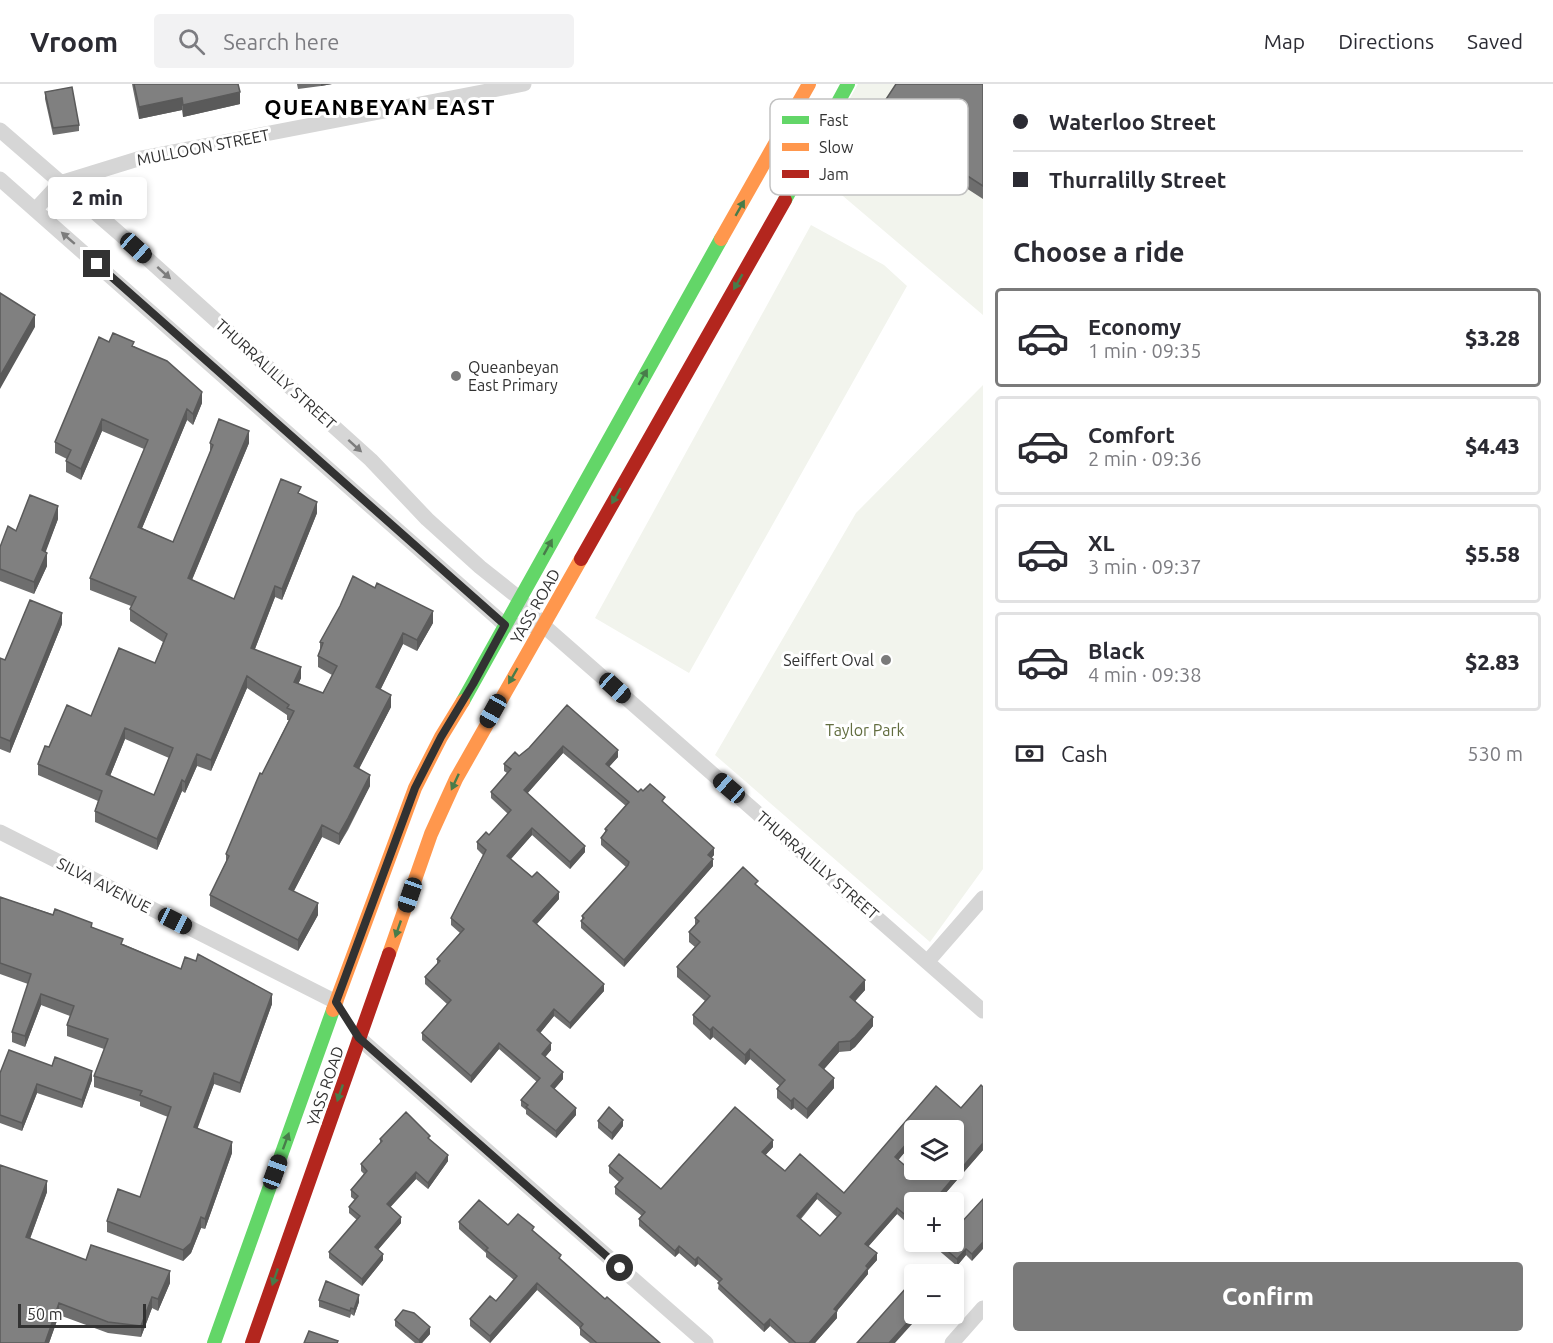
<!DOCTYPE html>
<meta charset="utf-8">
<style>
body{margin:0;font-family:Ubuntu,sans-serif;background:#f2f2f3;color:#2b2b33;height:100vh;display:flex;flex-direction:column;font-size:22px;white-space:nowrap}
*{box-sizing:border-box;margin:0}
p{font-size:20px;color:#7c7c81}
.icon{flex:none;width:33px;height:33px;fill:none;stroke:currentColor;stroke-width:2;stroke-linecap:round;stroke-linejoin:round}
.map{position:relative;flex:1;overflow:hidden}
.drawer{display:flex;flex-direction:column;background:#fff;width:570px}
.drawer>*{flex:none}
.hud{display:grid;align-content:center;height:132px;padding:0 30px;background:#fff}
.controls{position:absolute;left:904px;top:1036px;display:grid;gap:12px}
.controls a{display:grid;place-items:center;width:60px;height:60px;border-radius:6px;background:#fff;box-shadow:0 3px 9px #0003;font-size:30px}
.scale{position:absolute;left:18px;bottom:15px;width:128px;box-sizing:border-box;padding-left:6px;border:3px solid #323232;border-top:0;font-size:16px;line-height:21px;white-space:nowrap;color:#323232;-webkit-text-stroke:4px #fff;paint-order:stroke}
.end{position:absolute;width:27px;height:27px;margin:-14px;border:8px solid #323232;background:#fff;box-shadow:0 0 0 3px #fff}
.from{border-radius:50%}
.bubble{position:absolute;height:42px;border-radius:6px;background:#fff;box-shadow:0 3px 9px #0003;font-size:20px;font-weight:800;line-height:42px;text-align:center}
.car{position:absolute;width:18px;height:36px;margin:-18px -9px;border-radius:8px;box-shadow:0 0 4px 2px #0007;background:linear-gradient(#222 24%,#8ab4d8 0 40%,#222 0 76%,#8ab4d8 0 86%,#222 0)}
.hud b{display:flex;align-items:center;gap:21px;height:57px;font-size:22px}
.hud b+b{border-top:2px solid #e1e1e2}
.hud i{width:15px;height:15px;background:#2b2b33}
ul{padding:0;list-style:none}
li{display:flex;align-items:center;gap:18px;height:99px;margin:0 12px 9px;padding:0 18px;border:3px solid #e1e1e2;border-radius:6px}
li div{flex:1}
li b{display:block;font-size:22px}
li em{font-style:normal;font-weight:800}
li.on{border-color:#7a7a7a}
li>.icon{width:54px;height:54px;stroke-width:1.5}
h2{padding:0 30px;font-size:27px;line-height:72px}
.pay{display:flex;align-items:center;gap:15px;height:66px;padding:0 30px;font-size:22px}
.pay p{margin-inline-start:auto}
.button{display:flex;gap:12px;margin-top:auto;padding:12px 30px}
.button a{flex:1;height:69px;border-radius:6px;background:#7a7a7a;color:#fff;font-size:24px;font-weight:800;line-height:69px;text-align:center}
header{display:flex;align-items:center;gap:36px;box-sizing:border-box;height:84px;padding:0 30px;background:#fff;border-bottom:2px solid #e1e1e2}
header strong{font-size:28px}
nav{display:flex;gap:33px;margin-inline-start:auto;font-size:21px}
.search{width:420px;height:54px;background:#f2f2f3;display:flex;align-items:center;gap:15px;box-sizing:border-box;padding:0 21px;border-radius:6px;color:#7c7c81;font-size:22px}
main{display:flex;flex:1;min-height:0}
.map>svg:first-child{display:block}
.green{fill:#f2f4ed}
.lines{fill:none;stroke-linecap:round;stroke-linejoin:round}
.street{stroke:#d6d6d6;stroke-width:15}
.fast{stroke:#63d668;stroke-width:14}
.slow{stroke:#ff974d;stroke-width:14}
.jam{stroke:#b3261e;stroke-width:14}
.wall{fill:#6e6e6e;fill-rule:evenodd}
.shaded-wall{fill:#5a5a5a}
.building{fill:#808080;stroke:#5a5a5a;stroke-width:1.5;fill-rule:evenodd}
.oneway{fill:#487c4a}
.oneway2{fill:#7c7c7c}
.route{stroke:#323232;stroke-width:8}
.poi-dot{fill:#7a7a7a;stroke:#fff;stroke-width:2}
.labels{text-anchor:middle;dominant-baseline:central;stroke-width:6;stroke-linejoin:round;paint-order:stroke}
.street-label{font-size:16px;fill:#323232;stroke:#fff}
.poi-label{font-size:16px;fill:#323232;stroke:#fff;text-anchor:start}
.park-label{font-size:16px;fill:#626d3f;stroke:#fff}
.district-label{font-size:22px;font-weight:bold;letter-spacing:1.5px;fill:#000;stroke:#fff}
.key{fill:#fff;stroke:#c2c2c2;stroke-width:1.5}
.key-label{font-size:16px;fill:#323232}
</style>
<header>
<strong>Vroom</strong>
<div class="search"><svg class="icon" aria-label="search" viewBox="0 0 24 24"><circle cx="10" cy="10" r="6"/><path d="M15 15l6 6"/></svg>Search here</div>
<nav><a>Map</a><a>Directions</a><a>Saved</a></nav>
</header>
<main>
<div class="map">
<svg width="983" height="1259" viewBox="0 0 983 1259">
<rect width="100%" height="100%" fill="#fff"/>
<path class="green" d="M858,0h125v231l-173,-147z
M811,141l73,40 23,21 -218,387 -94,-55z
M983,301v484l-53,73 -215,-187 141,-242z"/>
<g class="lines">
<path class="street" d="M0,46l120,104 251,226 56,59 53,48 39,31 25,28 439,385
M0,95l505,446 39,1
M35,126l25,-27 81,-25 383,-74
M0,748l336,170
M928,877l55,-63
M359,954l347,305
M952,1259l31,-35"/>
<path class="fast" d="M785,116l63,-116
M463,617l258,-462
M214,1259l119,-333"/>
<path class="slow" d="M721,155l88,-155
M389,870l42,-120 25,-55 125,-220
M333,926l82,-222 26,-51 22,-36"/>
<path class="jam" d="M581,475l204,-359
M252,1259l137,-389"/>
</g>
<path class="wall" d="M132,0h106l2,20 -57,13 -1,-7 -43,9z
M289,0h43l-11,2 -23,3 -1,-5z
M983,0v115l-108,-70v-13z
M45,8l34,33v6l-26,4 -8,-36z
M109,258l25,4 68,57 -9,22 -6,-5 -45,108 31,14 37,-90v-9h39l-57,137 42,19 67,-104 16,18 -35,87 -7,-3 -20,52 46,29 -3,6 25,9 9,-18 -14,-8v-11l2,-5v-9l113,-19 -16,28 -14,-7 -23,46 11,17 -32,62 11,17 -22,44 -9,15 -17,-8 -28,54 24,24 -20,36 -88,-45v-11l16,-33v-8l36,-80 27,-54h-2v-5l-40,-27 -36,83 -14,-5 -12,27 -3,-2 -25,59 -62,-28v-11l3,-10 -60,-26v-11l11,-17 42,-31 64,-53 8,-21 -33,-21v-12l1,-3 -41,-16v-12l54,-129 -42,-18 -21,49 -15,-8v-11l1,-2 -12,-6v-11zM125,655l44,19 -15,37 -44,-19z
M58,435l-13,33 2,14 -13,28 -34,-13v-34l16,-16z
M62,540l-52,129 -10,-4v-91l5,2z
M567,621l51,52 -9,10 29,25 27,12 49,51 -3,3 2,8 -89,101 -43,-39v-7l1,-2v-3l44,-49 -25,-22v-7l4,-6v-3l21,-23 -63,-53 -36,41 58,58 -15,17 -38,-34 -21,24 48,40 -22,25 67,67 -34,38 -16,-13 -14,17 11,17 -6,7 18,22 -9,10 22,26 -20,23 -30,-24v-4l-5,-4v-6l16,-18 -38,-33 -28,34 -49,-43v-7l25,-29 -22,-20v-7l12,-13v-5l23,-26 -9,-8v-7l32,-63 -6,-6v-7l12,-7 19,-21 -17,-16v-6l16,-19 -3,-2v-7l15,-8 10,-8z
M758,803l107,103 -10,11 18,25 -18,21 -5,4 -11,1 -15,17 10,19 -27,31 -13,-11 -3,2 -14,-12v-9l3,-3 -30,-27 -5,6 -32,-28 -3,3 -17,-16v-9l12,-14 -28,-24v-10l18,-20 -6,-5v-10l6,-7v-7z
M0,813l92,30 31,17 58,25 91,35 -32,89 -26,-9 -17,44 35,25 -27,76 -4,-1 -10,25 -8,8 -76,-29v-11l33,-24 28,-80 -28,-11v-4l-46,-15v-11l10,-27 -37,-13v-11l3,-9 -29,-11 -16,42 -13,-5v-10l16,-48 -28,-10z
M52,982l40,14 -10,28 -45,-15 -15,38 -22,-8v-50z
M981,1001l2,2v63l-46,53h-22v27l-18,-16 -29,33 9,6v7l-9,10v4l-31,37v7l-22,25h-26l-19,-17 -6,6 -46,-43 1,-7 -21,-18 -3,3 -16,-14 -4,4 -36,-31v-7l3,-3 -27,-22v-7l4,-5 -10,-9v-7l10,-12 42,35 74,-82 38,33v7l-8,8 20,16 15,-17 44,39 92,-107 25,22zM915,1047h39v39h-33l-4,6 -19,-16 17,-20zM817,1115l20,18 -17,19 -19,-17z
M598,1037l25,5 -11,14 -14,-12z
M380,1055l50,1 18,21 -20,28 -12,-10 -26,28 11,16 -23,27 5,10 -21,26 -33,-28v-6l28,-32 -8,-7v-6l6,-7 -4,-3v-7l13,-16 -3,-3v-7l19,-20z
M0,1081l47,27 -17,47 56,21 84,23 -12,28 -6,-3 -11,29 -33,-4 -49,-18 -10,28h-49z
M983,1115l-11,62 -6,-6 -9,11 -28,-24h25l4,-16z
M459,1138l49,3 26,7 27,28 44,39 55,44h-70l-10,-8v-7l-43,-38 -47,53 -20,-17v-7l26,-18 18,-21 -28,-23v-4l-27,-24z
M319,1216l40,2 -5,14 -3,-2 -1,4 -31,-11z
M395,1236l35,14 -8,9h-7l-20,-17z"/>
<path class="shaded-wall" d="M321,0h11l-11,2z
M240,8v12l-57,13v-12z
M182,14v12l-43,9v-12z
M35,231v12l-35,62v-13z
M202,308v11l-9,22v-11z
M187,325v11l-49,118v-11z
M102,335v12l-21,49v-11z
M249,347v12l-61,146v-11z
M317,418v11l-35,87v-11z
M58,422v13l-16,43v-12z
M47,469v13l-13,28v-12z
M275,502v11l-24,62v-11z
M433,527v12l-16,28v-11z
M62,529v11l-52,129v-12z
M403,549v11l-27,55v-12z
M301,583v11l-7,16v-12z
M247,592v12l-36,83v-11z
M391,611v12l-37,71v-12z
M125,644v11l-19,47v-12z
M563,662v7l-39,44v-7z
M618,666v7l-12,13v-6z
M197,670v12l-12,27v-11z
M370,691v11l-31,59v-11z
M182,696v11l-25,59v-11z
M322,741v12l-33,63v-11z
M532,744v7l-25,28v-7z
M585,762v6l-15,17v-7z
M714,764v7l-6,7v-7z
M713,775v7l-89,101v-7z
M559,808v7l-26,29v-7z
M318,819v12l-20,36v-11z
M865,896v10l-15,17v-10z
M604,900v7l-34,38v-6z
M41,910v11l-16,42v-11z
M272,910v10l-32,89v-10z
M554,925v7l-17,21v-7z
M873,933v9l-18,21 -5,4v-10z
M713,943v10l-3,3v-10z
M839,958v10l-20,23v-10z
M499,959v6l-28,34v-7z
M551,959v7l-9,11v-7z
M750,965v10l-5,6v-10z
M92,987v9l-10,28v-8z
M563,988v7l-12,14v-7z
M214,989v11l-20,54v-11z
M834,994v10l-27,31v-10z
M37,1000v9l-15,38v-8z
M794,1014v10l-3,2v-9z
M576,1024v7l-20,23v-7z
M623,1036v6l-11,14v-7z
M915,1050v6l-20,24v-7z
M773,1056v7l-11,12v-7z
M232,1058v11l-27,76v-10z
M983,1059v7l-46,53h-6z
M448,1071v6l-20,28v-6z
M416,1088v7l-29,32v-7z
M47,1097v11l-21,57v-12z
M817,1109v6l-20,23v-6z
M897,1124v6l-32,36v-6z
M201,1133v11l-10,25 -8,8v-11z
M401,1133v6l-26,30v-6z
M983,1158v7l-11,12v-7z
M679,1162v7l-4,4v-6z
M966,1165v6l-9,11v-7z
M877,1169v7l-9,10v4l-32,38 1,-1v7l-22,25h-6l25,-34z
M383,1170v6l-21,26v-7z
M698,1173v7l-3,3v-7z
M170,1187v12l-12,28v-12z
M537,1199v7l-47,53v-7z
M359,1211v7l-5,14v-7z
M152,1213v11l-11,29v-11z
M59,1219v12l-10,28h-4z
M915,1230h6l-26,29h-6z
M770,1235v7l-6,6v-7z
M430,1243v7l-8,9h-3v-3z"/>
<path class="building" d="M134,0h104l2,8 -57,13 -1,-7 -43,9z
M896,0h87v102l-108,-70z
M72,3l7,38 -26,3 -8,-36z
M0,209l35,22 -35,61z
M113,249l21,9 -2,4 35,15 35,31 -9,22 -6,-5 -49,118 35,15 40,-97 -3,-2 9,-24 30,12 -61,147 46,21 47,-120 20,8 -3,6 19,9 -35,87 -7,-3 -24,62 50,19 -7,15 29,11 14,-27 -19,-10 5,-13 -3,-1 20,-36 13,-30 22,12 2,-5 56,28 -16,29 -14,-7 -27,54 15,8 -37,71 16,9 -22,43 -9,16 -17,-9 -33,64 29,14 -20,37 -88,-45 19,-39 -3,-2 34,-81 2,1 32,-63 -7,-3 2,-3 -42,-29 -36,84 -14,-6 -12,28 -3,-2 -25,59 -62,-28 7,-20 -64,-27 7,-18 4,1 18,-42 24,11 28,-68 36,15 12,-29 -37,-25 6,-12 -46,-19 58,-138 -46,-21 -21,50 -15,-8 5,-11 -16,-8 44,-105 10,5zM125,644l48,20 -19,47 -48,-21z
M30,411l28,11 -16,44 5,3 -13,29 -34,-13v-22l8,-21 8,5z
M30,516l32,13 -52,128 -10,-4v-79l5,2z
M567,621l51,45 -12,14 32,28 3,-3 2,2 7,-7 15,13 -3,4 52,47 -6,7 5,4 -89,101 -43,-39 3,-3 -2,-2 46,-51 1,-3 -28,-24 6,-8 -2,-1 24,-27 -66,-56 -39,44 61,56 -15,16 -38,-34 -25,28 25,21 5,-5 22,20 -26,29 71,63 -34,39 -16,-14 -17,21 14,13 -9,11 21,18 -12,14 25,22 -20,23 -30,-24 2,-2 -7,-5 19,-22 -41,-35 -28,33 -49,-43 29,-33 -26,-23 15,-16 -3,-2 27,-30 -13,-11 35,-68 -9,-8 9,-10 3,3 22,-25 -20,-18 20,-23 -7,-5 11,-12 4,4 10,-8z
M743,783l15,14 -3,3 110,96 -15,17 23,20 -18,20 -5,4 -11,1 -20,23 15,13 -27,31 -13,-11 -3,3 -14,-12 8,-9 -35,-31 -5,6 -32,-28 -3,3 -17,-15 17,-19 -33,-29 23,-25 -11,-10 10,-11 -4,-3z
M0,813l53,18 2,-6 37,14 -1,4 32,12 -2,5 60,25 4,-12 11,4 2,-7 74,40 -32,89 -26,-10 -20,54 38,15 -27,77 -4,-2 -10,26 -8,7 -76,-29 11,-32 22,8 31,-90 -31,-12 2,-4 -48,-15 14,-37 -41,-14 7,-19 -33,-12 -16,42 -13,-4 19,-58 -31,-11z
M9,966l43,16 3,-9 37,14 -10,29 -45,-16 -15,39 -22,-8v-42z
M981,1001l2,2v56l-51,60h-17v20l-18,-15 -32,36 12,9 -11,13 2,2 -34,41 3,2 -28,32h-13l-26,-24 -6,6 -46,-42 4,-4 -24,-22 -3,3 -16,-14 -4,5 -36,-32 6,-7 -30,-25 8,-9 -14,-12 10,-12 42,35 74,-82 38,33 -11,12 23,19 15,-17 44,39 92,-107 25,22zM915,1047h39v39h-33l-4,6 -22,-19 20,-23zM817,1109l24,20 -21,23 -23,-20z
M609,1023l14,13 -11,13 -14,-12z
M406,1028l24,24 -2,2 20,17 -20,28 -12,-11 -29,32 14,13 -26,30 8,7 -21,25 -33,-27 31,-36 -11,-9 9,-11 -7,-6 16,-19 -6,-7 21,-23 -2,-2z
M0,1081l47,16 -21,56 60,23 5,-15 79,26 -12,28 -6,-2 -11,29 -33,-4 -49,-19 -14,40h-45z
M983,1115v43l-11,12 -6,-5 -9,10 -20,-17h17v-19l4,3z
M479,1116l29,25 10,-11 16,13 -2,3 29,25 -2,3 46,41 2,-2 53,46h-63l-17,-15 3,-4 -46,-41 -47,53 -20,-17 20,-23 6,5 21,-25 -31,-26 2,-2 -29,-26z
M915,1194v36l-26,29h-32z
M326,1197l33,14 -5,14 -3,-1 -1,3 -31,-11z
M403,1226l11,3 16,14 -11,13 -24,-20z
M309,1247l29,10 -1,2h-33z"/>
<defs><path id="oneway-solid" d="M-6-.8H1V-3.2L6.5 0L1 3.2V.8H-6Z" transform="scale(1.5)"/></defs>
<g class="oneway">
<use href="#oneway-solid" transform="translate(740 124) rotate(-60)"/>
<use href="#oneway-solid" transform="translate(738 198) rotate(120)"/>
<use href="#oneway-solid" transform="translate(643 293) rotate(-60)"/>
<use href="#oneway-solid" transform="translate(616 412) rotate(119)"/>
<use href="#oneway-solid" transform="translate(548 463) rotate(-61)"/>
<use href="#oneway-solid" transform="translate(513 592) rotate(120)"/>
<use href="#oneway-solid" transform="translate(455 698) rotate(115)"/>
<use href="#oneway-solid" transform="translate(398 845) rotate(109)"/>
<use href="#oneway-solid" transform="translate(340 1009) rotate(109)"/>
<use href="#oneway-solid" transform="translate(286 1057) rotate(-70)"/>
<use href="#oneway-solid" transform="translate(275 1193) rotate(109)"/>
</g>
<g class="oneway2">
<use href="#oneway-solid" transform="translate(68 154) rotate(-139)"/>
<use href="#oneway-solid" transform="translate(164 189) rotate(42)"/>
<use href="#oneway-solid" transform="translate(355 362) rotate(42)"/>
</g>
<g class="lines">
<path class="route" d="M97,180l408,361 -32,59 -32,53 -26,51 -79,214 23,36 261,230"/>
</g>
<g class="poi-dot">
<circle cx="456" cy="292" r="6"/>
<circle cx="886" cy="576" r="6"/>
</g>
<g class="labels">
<g class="street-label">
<text transform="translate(203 63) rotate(-11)">MULLOON STREET</text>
<text transform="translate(276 290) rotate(42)">THURRALILLY STREET</text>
<text transform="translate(535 522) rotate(-60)">YASS ROAD</text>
<text transform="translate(818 781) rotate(41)">THURRALILLY STREET</text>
<text transform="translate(104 801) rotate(27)">SILVA AVENUE</text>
<text transform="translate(325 1002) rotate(-71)">YASS ROAD</text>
</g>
<g class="poi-label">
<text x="468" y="283">Queanbeyan<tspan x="468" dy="18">East Primary</tspan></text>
<text x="874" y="576" text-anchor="end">Seiffert Oval</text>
</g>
<g class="park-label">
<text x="865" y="646">Taylor Park</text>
</g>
<g class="district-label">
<text x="380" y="22">QUEANBEYAN EAST</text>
</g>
</g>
<rect x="770" y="15" width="198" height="96" rx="9" class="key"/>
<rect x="782" y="32" width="27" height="8" fill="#63d668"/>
<rect x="782" y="59" width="27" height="8" fill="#ff974d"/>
<rect x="782" y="86" width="27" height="8" fill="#b3261e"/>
<g class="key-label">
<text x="819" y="42">Fast</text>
<text x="819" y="69">Slow</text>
<text x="819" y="96">Jam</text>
</g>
</svg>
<div class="controls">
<a><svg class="icon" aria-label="layers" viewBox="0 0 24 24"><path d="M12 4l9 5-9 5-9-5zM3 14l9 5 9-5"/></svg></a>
<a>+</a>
<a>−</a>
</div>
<div class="scale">50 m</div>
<i class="end from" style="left:620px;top:1184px"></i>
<i class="end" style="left:97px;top:180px"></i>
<div class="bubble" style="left:48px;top:93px;width:99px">2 min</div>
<i class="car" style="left:136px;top:164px;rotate:132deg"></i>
<i class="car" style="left:615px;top:604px;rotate:132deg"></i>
<i class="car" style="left:493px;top:627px;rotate:209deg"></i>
<i class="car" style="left:729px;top:704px;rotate:311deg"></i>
<i class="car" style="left:410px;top:811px;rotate:199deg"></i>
<i class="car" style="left:175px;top:837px;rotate:117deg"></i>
<i class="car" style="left:275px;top:1088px;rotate:20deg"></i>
</div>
<section class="drawer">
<div class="hud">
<b><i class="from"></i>Waterloo Street</b>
<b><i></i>Thurralilly Street</b>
</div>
<h2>Choose a ride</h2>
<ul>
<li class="on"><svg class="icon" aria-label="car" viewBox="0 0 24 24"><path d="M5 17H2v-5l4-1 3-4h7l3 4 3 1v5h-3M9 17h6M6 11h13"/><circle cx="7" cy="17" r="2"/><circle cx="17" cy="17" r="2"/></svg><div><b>Economy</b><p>1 min · 09:35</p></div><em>$3.28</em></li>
<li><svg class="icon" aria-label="car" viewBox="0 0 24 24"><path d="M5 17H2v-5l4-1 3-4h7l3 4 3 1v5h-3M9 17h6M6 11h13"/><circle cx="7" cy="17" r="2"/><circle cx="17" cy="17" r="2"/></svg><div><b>Comfort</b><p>2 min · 09:36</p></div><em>$4.43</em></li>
<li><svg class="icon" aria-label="car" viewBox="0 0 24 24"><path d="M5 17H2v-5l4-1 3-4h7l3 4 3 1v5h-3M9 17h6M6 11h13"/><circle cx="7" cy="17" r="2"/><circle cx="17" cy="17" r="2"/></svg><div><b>XL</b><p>3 min · 09:37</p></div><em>$5.58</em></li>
<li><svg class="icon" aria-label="car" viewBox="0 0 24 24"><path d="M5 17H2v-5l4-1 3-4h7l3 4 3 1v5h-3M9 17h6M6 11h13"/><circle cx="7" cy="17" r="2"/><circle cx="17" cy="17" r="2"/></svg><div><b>Black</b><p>4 min · 09:38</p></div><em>$2.83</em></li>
</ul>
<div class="pay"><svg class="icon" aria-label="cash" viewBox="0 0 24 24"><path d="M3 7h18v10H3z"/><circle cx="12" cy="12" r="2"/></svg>Cash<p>530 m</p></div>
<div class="button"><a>Confirm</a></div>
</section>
</main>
